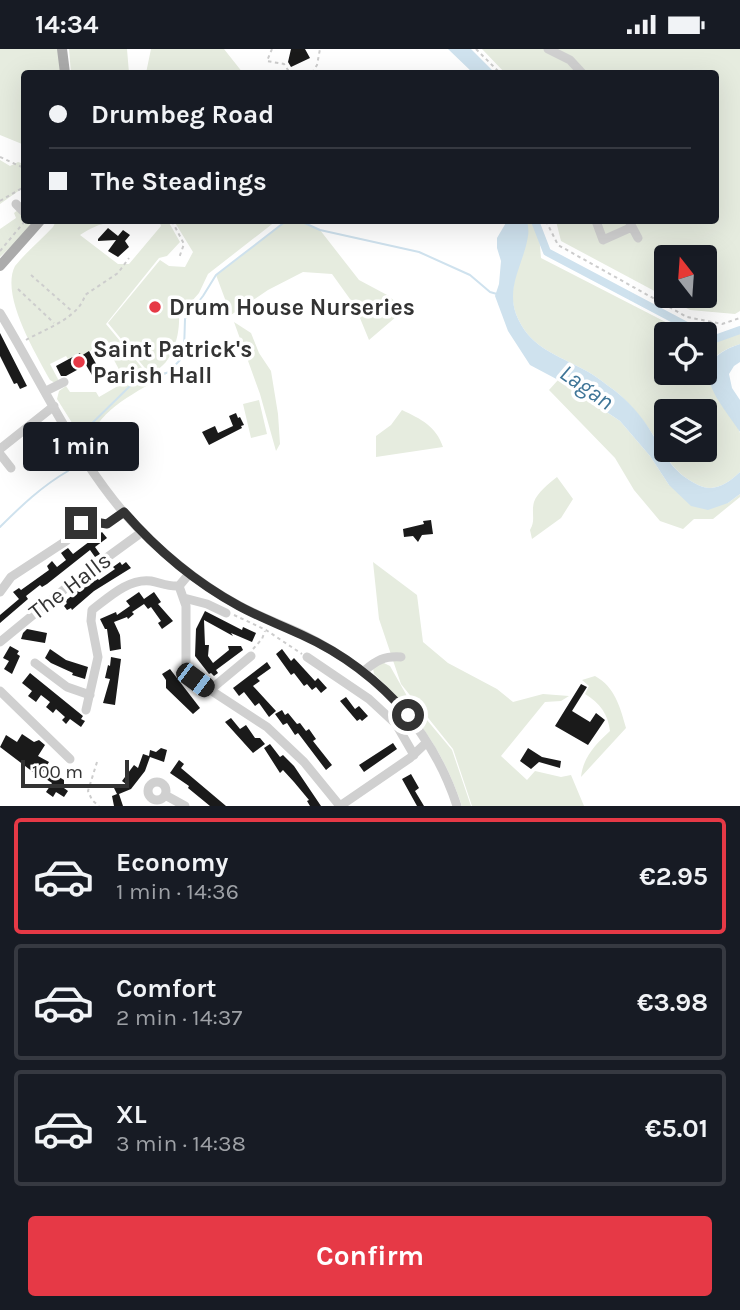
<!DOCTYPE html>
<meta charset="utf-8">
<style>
body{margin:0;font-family:Karla,sans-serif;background:#20242c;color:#f1f3f6;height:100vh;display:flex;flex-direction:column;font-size:26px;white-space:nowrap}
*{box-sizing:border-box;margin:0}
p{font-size:23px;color:#9ea1a6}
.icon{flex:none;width:38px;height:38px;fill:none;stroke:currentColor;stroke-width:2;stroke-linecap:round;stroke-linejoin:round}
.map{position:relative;height:757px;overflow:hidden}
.side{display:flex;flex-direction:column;background:#171b24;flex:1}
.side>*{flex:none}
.banner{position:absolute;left:21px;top:21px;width:698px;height:154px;border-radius:7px;box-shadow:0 7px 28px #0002;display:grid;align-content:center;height:154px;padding:0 28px;background:#171b24}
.needle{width:46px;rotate:343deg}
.buttons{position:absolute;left:654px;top:196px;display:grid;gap:14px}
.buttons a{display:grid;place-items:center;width:63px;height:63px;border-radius:7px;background:#171b24;box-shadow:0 7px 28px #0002;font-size:35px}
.scale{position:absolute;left:21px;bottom:18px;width:108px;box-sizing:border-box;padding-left:7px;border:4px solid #333;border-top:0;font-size:19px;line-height:24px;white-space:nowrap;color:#333;-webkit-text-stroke:5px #fff;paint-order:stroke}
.end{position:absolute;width:32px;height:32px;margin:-16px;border:9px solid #333;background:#fff;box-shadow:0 0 0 4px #fff}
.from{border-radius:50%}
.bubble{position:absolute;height:49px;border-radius:7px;background:#171b24;box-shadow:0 7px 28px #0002;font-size:23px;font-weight:700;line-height:49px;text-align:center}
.car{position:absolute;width:21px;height:42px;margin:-21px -10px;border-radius:9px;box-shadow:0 0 5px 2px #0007;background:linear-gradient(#222 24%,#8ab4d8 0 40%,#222 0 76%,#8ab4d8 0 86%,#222 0)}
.banner b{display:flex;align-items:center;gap:24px;height:66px;font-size:26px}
.banner b+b{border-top:2px solid #363941}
.banner i{width:18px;height:18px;background:#f1f3f6}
ul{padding:12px 0 0;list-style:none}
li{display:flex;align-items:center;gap:21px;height:116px;margin:0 14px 10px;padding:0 14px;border:4px solid #363941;border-radius:7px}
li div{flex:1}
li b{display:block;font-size:26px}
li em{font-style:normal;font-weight:700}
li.on{border-color:#e63946}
li>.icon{width:63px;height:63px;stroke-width:1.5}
.button{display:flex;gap:14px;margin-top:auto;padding:14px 28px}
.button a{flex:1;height:80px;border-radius:7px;background:#e63946;color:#fff;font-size:28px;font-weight:700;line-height:80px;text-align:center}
.status{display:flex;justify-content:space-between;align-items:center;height:49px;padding:0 35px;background:#171b24;direction:ltr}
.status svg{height:19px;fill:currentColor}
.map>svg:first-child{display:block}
.green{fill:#e6ecdf;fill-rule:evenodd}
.water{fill:#cfe2ee}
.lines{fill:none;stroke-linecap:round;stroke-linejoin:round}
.stream{stroke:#cfe2ee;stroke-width:2}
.canal{stroke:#cfe2ee;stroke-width:8}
.building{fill:#1a1a1a}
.path{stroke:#cdcdcd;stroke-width:2;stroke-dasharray:3.5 3.5;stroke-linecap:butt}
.minor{stroke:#d0d0d0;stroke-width:9}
.major{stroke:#ababab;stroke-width:10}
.route{stroke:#333;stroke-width:9}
.poi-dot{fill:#e63946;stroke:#fff;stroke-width:2.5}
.labels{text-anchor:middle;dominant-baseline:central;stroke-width:7;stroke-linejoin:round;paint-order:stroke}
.poi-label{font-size:23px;font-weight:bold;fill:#333;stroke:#fff;text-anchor:start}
.street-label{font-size:23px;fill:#333;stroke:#fff}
.water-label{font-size:24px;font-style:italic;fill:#3f7597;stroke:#fff}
</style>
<div class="status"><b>14:34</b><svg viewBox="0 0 49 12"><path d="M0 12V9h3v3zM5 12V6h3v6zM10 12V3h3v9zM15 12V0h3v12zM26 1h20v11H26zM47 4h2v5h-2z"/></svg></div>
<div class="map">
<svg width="740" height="757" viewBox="0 0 740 757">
<rect width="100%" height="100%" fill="#fff"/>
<path class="green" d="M0,0h61v24h-37v70l-2,1 -22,-9z
M69,0h58l2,24h-58z
M151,0h73l19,24h-97z
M482,0h258v262l-5,3 -45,-4 -129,-69 -5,-20h160v-148h-211zM667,208h38v39h-38z
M0,111l10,6 8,-4 6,2v23l-24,17z
M24,156v16h14l-38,36v-28l16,-11 -2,-5z
M56,172h81c-9,5 -13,2 -23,2 -12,-1 -24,5 -34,12l38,29h11l32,-38 -2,-5h9l12,21 -13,14 -8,2 -53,66 42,51 21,-3c-34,23 -66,32 -83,73l-29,-46 2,-8 7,-5 4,6h26l3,5 31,-18h-6l-19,-36 -24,13 -2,-3 -11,6 -2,-3 -16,8 9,17 -4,2 -5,-3c-14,-26 -50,-85 -35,-114 11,-14 26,-26 38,-39z
M174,172h102l-68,53 -9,19 -20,23c1,20 -7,52 -30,57l-41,-50 52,-63 9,6 16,1 8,-15z
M286,172h14l20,9 39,50 30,16 15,14 -35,30 -14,-34 -23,-32 -29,-2 -35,18 -37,25 -15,-40z
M527,172l5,1 7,12 2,24 148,76h-22v39h38v-30l35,-11v12c-50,16 -29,43 -8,75 2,4 7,9 8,14 0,11 0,27 0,39 -12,11 -25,21 -42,13 -28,-14 -32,-31 -48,-55 -9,-13 -23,-30 -36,-40 -11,-8 -22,-17 -35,-23 -27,-14 -51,-22 -63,-53 -12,-31 13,-62 11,-93zM667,362h38v39h-38z
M234,273l17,11 8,20 12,18 7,43 2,30 -4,7 -16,-57z
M558,331l62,41 30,35 19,29 59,18 12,-9v3l-27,22h-19l-11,10 -23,-8 -26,-31 -19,-32 -66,-68z
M259,351l8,34 -16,4 -8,-34z
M402,361c19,9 34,16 41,37l-67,10v-21l15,-11z
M557,428l16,22 -12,19 -29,21 -2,-9c6,-10 1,-17 4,-28 3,-9 15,-19 23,-25z
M373,513l44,33 6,47 25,21 49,26 16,13 30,-8 26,2 -8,5 -16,1 -44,54 26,24 8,-9 26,6 10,-2 13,31h-112l-19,-57 -52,-65 -22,-65z
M384,614l6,3 17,30 45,54 19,56h-9c-19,-56 -45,-92 -88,-132l-1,-6 4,-4z
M595,627c20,11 25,31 31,52l-45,49c2,-20 15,-33 29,-46 -2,-17 -10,-28 -25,-37l4,-8 -7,-6z"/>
<path class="water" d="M448,0h23l24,24h-22z
M507,172h20c1,4 2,11 1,15 -4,27 -22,50 -12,78 12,31 36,39 63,53 13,6 24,15 35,23 14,11 27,25 36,40 15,24 20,41 48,55 17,8 30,-2 42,-13v22l-12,9 -20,7 -17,-4 -22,-21 -19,-29 -30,-35 -58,-39 -32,-17 -22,-34 -13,-35 4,-12 2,-23 -4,-13v-10z
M740,295v18l-6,4 -5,8 3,14 8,12v32c-22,-33 -58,-69 0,-88z"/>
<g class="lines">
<path class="stream" d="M300,172l20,9 99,22 51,23 20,17 7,2
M75,391l56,-55 38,-13 11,-12 4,-9 1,-32 18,-23 13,-21 70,-54
M0,478c21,-21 42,-41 68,-56l-2,-22 6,-5"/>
<path class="canal" d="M535,172l12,31 155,82
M705,287l7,4 28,-10"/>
</g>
<path class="building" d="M291,0h14l5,9 -19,9 -3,-5z
M108,179l10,8 5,-6 7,5 -5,6 4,6 -11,10 -10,-6 8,-11 -18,1v-2z
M0,284l27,53 -7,3 -3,-6 -3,1 -14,-28z
M89,302l11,20 -8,4 -6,-10 -20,11h-5l-5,-10 24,-13 1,3z
M236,364l2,5 2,-1 4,8 -3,1 1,2 -33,17 -7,-13 13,-6 3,7 15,-7 -4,-10z
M431,471l2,14 -11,1 -4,7 -5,-6 -9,1 -1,-8 21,-5 -1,-3z
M102,483l5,6 -12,9 5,7 -5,3 -5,-7 -43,34 -5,3 -2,-2 -14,11 2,3 -28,24v-8l19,-16 -6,-7 6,-4 2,2 28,-20 -2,-4 5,-5 5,6 9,-7 -5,-7 4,-3 3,-2 5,6z
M120,513l2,3 4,-3 5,6 -37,23 -22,19 -1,-2 -4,2 -3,-4 3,-3 -2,-2 31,-24 3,3 16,-11 -2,-2z
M139,543l5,7 10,-7 7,10 -3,2 15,17 -11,8 -4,-6 3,-2 -10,-14 -3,2 -4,-5 -12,8 2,2 -6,5 -1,-2 -13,5 6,13 1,14 -11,2 -3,-22h-2l-5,-10 16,-7 1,3 13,-9 -4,-5z
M205,562l37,19 1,-3 13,6 -4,9 -21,-9 2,3 -29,-16 1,25h4l-1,11 5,7 16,-13 -1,-4h13l2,4 -27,20 2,3 -4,3 -3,-3 -2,1 -14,-18 1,-27z
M27,580l20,4 -2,10 -24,-4 2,-6z
M10,597l9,5 -2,3 3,2 -8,18 -8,-5 5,-8 -6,-3z
M50,600l16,11 22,7 -3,12 -13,-4 1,-2 -22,-10 -6,-5z
M282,600l9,12 3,-3 21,23 3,-3 9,10 -6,5 -5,-6 -4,3 -5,-6 -3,2 -10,-13 -3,2 -15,-21z
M111,608l10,2 -6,46 -12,-2 7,-24 -5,-1 3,-13 2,1z
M267,613l4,6 -14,10 3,3 -7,5 23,25 -7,6 -10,-14 -4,3 -11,-14 -5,4 -6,-8z
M170,620l30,39 -7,6 -27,-26v-8l-4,-6z
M30,624l53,43 -2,3 4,2 -4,6 -11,-8 -4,5 -4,-4 3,-3 -9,-8 -3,4 -7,-6 4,-5 -9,-7 -5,7 -8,-6 4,-5 -10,-8z
M581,635l6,3 -15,24 18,11 6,-9 9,7 -17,25 -33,-19z
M346,648l9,12 4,-3 9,10 -6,5 -2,-2 -3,2 -17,-20z
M282,661l3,5 3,-2 9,11 3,-1 6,8 3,-2 7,10 -3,2 19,24 -6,5 -28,-37 -3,2 -8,-12 -4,2 -8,-11z
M231,669l9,11 6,-4 9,13h5l5,6 -12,9 -28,-31z
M22,685l12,8 5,-2 6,5 -7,11 11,6 -6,10 -7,-5 -3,5 -33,-25 6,-12 11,7z
M393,694l4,6 -33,23 -5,-7z
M270,695l10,13 3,-2 11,11 27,40h-11l-3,-5 2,-1 -15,-18 -11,-12 -3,3 -16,-25z
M161,699l6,2 -3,12 -14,-5 -5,14 -14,18 -12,5 4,12h-9l-2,-10 5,-2 -3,-6 12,-4 -4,-3 12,-16 4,3 5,-14 6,2 1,-6 6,2z
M528,699l14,9 19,4 -1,7 -21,-6 -8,7 -11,-8z
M179,711l5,4 -3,4 45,38h-16l-22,-18 1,-2 -19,-13z
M51,723l13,8v8l4,3 -4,6 -8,-5 -3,5 -7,-5 6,-9 -6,-4z
M411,725l8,14 -4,3 9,15h-7l-15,-27z"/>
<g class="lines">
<path class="path" d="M272,0l-5,12 17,3 6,9
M476,0l24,24
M312,24l5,-8 3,-16
M0,108l24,11
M0,152l24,-14
M172,172l12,23 -5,14
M546,172l12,24 129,72 35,7 18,-6
M0,202l25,-30
M31,226l42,37
M18,240l36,34
M26,291c19,-11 53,-22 59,-45l33,-22 11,-15
M234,566l32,15 36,24
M253,600l9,-10 3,-8
M97,713l-9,29 4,9 7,6"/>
<path class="minor" d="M548,0l22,11 12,13
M16,155l8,8
M596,172l7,19 29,-13
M629,172l9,17
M0,264c44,72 84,164 145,222 28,27 58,51 93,70 22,12 45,20 68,31 72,36 126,93 151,170
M46,342l18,-9
M0,400l54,-43
M0,405l11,14
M179,537l7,20v61l9,13 72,47 37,35 36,44
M0,543l11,-15 55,-36 15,-18 7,-2 19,3 17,-12
M184,549l23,6 19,9
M0,593l72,-59 70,-51
M307,608l62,42 27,25 18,31
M35,614l32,24 23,8
M364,622c13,-11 20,-15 37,-14
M210,641l41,-34
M0,642l70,68
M86,661l12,-53 -7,-36 1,-11c17,-13 37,-32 59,-29 10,2 18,6 28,5l10,-12
M148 742a9 9 0 1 1 18 0a9 9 0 1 1-18 0Z
M165,746l20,11
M340,757l70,-48 17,-16"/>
<path class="major" d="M62,0l3,24
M0,217l40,-45"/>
</g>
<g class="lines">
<path class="route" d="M81,474l7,-2 19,3 17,-12c33,38 71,70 115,94 20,11 42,19 63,29 42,19 76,45 106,80"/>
</g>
<g class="poi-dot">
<circle cx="155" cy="258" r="7"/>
<circle cx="79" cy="313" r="7"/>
</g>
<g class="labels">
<g class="poi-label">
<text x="169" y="258">Drum House Nurseries</text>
<text x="93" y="300">Saint Patrick's<tspan x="93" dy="26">Parish Hall</tspan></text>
</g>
<g class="street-label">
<text transform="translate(70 537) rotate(-37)">The Halls</text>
</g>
<g class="water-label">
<text transform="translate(587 338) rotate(35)">Lagan</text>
</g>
</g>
</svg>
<div class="buttons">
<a><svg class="needle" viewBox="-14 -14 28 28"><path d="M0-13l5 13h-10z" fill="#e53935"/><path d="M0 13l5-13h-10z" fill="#9ea1a6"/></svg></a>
<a><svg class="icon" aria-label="locate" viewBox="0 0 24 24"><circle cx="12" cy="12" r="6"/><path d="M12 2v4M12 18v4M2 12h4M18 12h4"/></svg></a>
<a><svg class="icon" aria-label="layers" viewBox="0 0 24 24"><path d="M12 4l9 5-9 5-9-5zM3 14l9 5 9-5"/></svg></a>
</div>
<div class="scale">100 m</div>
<i class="end from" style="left:408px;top:666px"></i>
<i class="end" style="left:81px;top:474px"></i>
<div class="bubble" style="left:23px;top:373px;width:116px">1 min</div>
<i class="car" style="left:195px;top:631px;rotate:127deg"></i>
<div class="banner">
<b><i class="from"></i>Drumbeg Road</b>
<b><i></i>The Steadings</b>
</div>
</div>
<section class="side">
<ul>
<li class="on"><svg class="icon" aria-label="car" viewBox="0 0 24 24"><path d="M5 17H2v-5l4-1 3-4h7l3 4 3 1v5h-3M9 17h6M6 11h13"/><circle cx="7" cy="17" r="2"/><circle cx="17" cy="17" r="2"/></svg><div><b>Economy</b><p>1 min · 14:36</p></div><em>€2.95</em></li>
<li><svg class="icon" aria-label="car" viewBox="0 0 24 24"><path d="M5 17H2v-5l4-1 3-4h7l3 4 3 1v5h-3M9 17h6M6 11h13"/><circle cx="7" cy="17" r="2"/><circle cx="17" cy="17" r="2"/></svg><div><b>Comfort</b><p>2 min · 14:37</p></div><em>€3.98</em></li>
<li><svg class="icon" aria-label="car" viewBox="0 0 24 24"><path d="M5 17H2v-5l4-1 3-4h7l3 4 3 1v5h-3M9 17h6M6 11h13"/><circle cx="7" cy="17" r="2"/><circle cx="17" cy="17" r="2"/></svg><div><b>XL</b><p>3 min · 14:38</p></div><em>€5.01</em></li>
</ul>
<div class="button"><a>Confirm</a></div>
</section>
